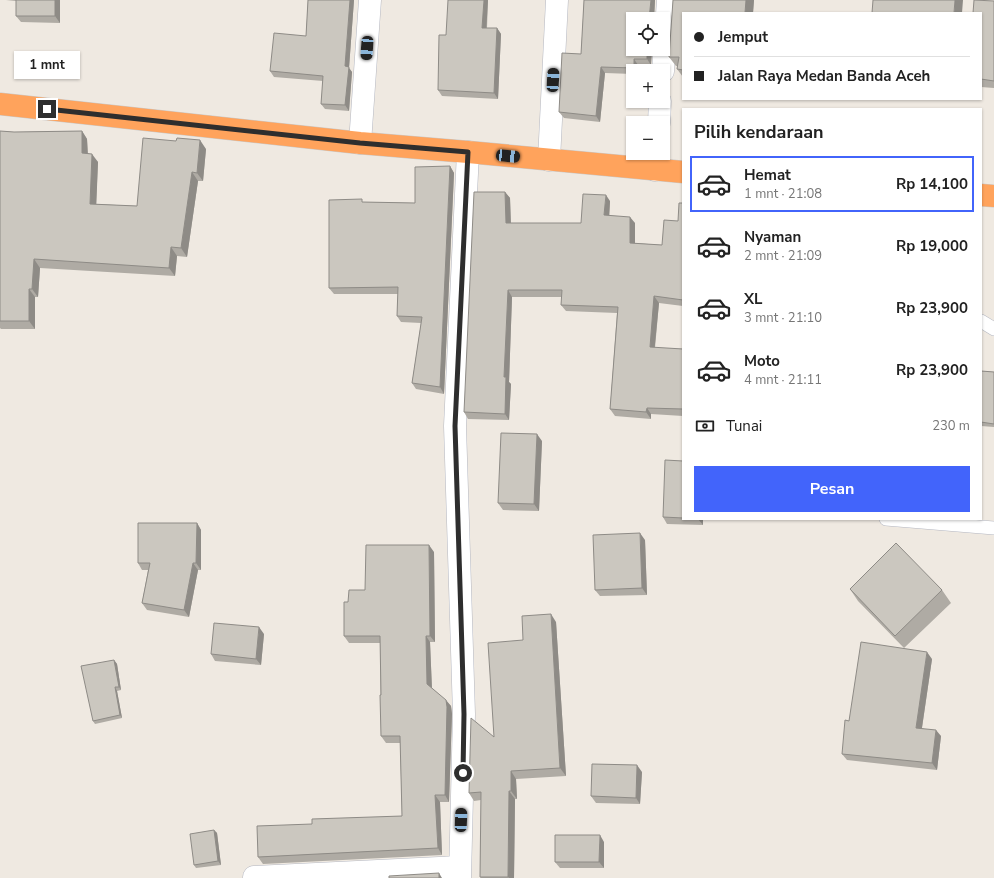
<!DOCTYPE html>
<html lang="id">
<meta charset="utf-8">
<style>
body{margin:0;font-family:"Nunito Sans",sans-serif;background:#f6f6f6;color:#222;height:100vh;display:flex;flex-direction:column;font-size:15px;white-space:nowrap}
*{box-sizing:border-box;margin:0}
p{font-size:13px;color:#767676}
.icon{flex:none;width:22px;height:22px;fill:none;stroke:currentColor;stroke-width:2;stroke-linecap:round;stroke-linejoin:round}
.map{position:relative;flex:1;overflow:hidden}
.panel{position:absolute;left:682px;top:108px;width:300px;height:412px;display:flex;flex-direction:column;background:#fff;border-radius:0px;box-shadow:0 1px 3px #0004}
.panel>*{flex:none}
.hud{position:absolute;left:682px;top:12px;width:300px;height:88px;border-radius:0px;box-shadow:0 1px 3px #0004;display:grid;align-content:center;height:88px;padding:0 12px;background:#fff}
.controls{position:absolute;left:626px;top:12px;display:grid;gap:8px}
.controls a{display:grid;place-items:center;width:44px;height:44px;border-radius:0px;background:#fff;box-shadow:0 1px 3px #0004;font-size:20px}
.end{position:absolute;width:18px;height:18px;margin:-9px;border:5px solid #2e2e2e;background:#fff;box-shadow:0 0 0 2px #fff}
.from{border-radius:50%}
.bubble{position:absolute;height:28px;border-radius:0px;background:#fff;box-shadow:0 1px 3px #0004;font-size:13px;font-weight:700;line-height:28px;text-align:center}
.car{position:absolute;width:12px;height:24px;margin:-12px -6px;border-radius:5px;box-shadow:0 0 3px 1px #0007;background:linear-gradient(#222 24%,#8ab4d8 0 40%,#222 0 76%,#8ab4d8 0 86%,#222 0)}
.hud b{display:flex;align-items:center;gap:14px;height:38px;font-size:15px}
.hud b+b{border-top:1px solid #e0e0e0}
.hud i{width:10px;height:10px;background:#222}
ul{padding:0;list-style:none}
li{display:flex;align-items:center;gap:12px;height:56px;margin:0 8px 6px;padding:0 4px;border:2px solid transparent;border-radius:0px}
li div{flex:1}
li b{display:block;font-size:15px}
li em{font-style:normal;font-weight:700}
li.selected{border-color:#4264fb}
li>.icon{width:36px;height:36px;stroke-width:1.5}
h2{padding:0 12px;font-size:18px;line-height:48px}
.pay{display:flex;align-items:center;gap:10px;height:44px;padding:0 12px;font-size:15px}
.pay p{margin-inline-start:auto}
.button{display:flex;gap:8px;margin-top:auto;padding:8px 12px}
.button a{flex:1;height:46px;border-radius:0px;background:#4264fb;color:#fff;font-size:16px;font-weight:700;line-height:46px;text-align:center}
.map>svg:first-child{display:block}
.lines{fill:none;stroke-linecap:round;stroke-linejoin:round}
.lane-casing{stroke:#b4b7c1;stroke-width:14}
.street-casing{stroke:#b4b7c1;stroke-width:23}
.highway-casing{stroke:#c9c9c9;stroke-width:23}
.lane{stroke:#fff;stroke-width:13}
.street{stroke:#fff;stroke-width:22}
.highway{stroke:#ffa35c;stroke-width:22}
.wall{fill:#afaba4}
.shaded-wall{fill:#8e8b86}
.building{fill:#cbc7bf;stroke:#8e8b86}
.route{stroke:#2e2e2e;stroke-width:5}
</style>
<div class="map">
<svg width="994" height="878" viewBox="0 0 994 878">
<rect width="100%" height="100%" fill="#efe9e1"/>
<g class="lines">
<g class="lane-casing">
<path id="lane" d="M981,321l13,8
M886,519l108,9"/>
</g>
<g class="street-casing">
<path id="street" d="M663,71l5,-71
M659,123l1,-22
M360,143l10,-143
M549,160l8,-160
M655,170l1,-17
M254,877l206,-10
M460,878l4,-164 -9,-288 13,-274"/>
</g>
<g class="highway-casing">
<path id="highway" d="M0,104l360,39 108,9 215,20
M981,195l13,1"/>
</g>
<use href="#lane" class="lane"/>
<use href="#street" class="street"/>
<use href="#highway" class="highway"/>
</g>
<path class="wall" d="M6,0h54v23l-39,-1 -5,-6v-15z
M308,0h46l-5,68 3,4 -3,39 -24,-2 -4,-5 2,-23 -49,-4 -4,-6 36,-35z
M488,0l-1,28h10l4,6 -3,65 -56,-3 -4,-6 8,-55z
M584,0h71l-1,19 -21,30h19l-1,16h-13v6h-5v3l-28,-1 -5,49 -36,-4 -5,-6 22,-58z
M673,0h81l-1,13h-70v64l-6,-8 1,-3h-2l-7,-9z
M994,1v87l-13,-1v-74z
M0,131l14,1 68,-1 5,8 1,14 10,9 -2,42 41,2 69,-57 -3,32h-5l-11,76 -10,-1 -2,20 -135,-8 -2,29h-3v32h-34l-1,-1z
M450,166l4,7 -10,221 -28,-5 -4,-6 9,-60 -20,-1 -4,-6 1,-22h-64l-5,-6 35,-86 51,1z
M505,192l5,6 1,25h70l29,-22 -1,14 26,8v20l27,2 16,-24 5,-18v103l-24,-3 -4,45 28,1v67l-32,-2v5l-36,-3 -5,-7 7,-96 -51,-2 -5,-6 1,-8h-50l-3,85 2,2 -2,36 -41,-1 -4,-7z
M981,371l13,1v55l-13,-1z
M542,441l-3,70 -36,-1 -5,-7z
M683,461v58h20v6l-36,-1 -4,-7z
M197,523l4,7v40h-3l-9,47 -42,-7 -5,-7 6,-33h-6l-4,-7z
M645,540l2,55 -47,1 -5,-6z
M434,552l1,90h-5l2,46 19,18 1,8 -3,88h-9l2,53 -179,9 -5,-7 54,-33 90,-8 -2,-73h-14l-5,-7 -1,-93h-31l-5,-7 4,-34 17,-12z
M850,589l92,1 9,13 -47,45 -46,-47z
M556,622l10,154 -50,3 1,20h-2l-1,79h-33l-1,-1 1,-77 -7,1 -5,-8 25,-56 29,-97z
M264,634l-3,31 -46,-4 -4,-7z
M932,659l-10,69 19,8 -4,34 -90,-10 -5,-6 7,-33z
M114,660l3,4 4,26 -4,1 5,27 -27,6 -2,-3z
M642,772l-2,32 -44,-1 -5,-7z
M214,830l3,3 4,32 -25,3 -2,-3z
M604,842v26h-44l-5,-6z"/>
<path class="shaded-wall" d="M55,0h5v23l-5,-7z
M350,0h4l-5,68 3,4 -3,39 -4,-6v-39z
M484,0h4l-2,34 -4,-6z
M651,0h4l-1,19h-5z
M746,0h8l-1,13h-8z
M955,0h8l-1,13h-8z
M497,28l4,6 -3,65 -4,-6z
M647,49h5l-1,16 -4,-6z
M634,59l4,6v6h-3l-1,-3z
M601,67l4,6 -5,49 -4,-6z
M82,131l5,8 1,23 -6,-9z
M200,140l6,9 -3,32 -6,-8z
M92,154l6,8 -2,50 -6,-8z
M450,166l4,7 -10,221 -4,-7z
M192,172l6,9 -11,76 -6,-9z
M505,192l5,6 1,32 -5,-7z
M606,195l4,6 -1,20 -5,-6z
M630,217l5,6v26l-5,-6z
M171,247l6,9 -2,20 -6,-8z
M34,259l6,9 -2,29 -6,-8z
M29,289l6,8v32l-6,-8z
M508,290l4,7 -3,85 2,2 -2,36 -4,-6 -1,-37z
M654,296l5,7 -5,51 -4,-7z
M647,408l4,6v5l-5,-7z
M537,434l5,7 -3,70 -5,-7z
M698,519h5v6z
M197,523l4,7v40l-5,-7z
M640,533l5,7 2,55 -5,-7z
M429,545l5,7 1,90 -5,-6z
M193,563l5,7 -9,47 -5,-7z
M551,614l5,8 10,154 -6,-8z
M259,627l5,7 -3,31 -5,-6z
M426,636l4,6 2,49 -5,-7z
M927,652l5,7 -11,75 -5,-6z
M114,660l3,4 4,26 -2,-3z
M115,687l2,4 5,27 -2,-3z
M446,700l5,6 1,8 -3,88 -4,-7z
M936,730l5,6 -4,34 -5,-7z
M637,765l5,7 -2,32 -4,-6z
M511,771l5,8 1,20 -6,-8z
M509,791l6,8 -1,79h-5l-1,-1z
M435,795l5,7 2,53 -4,-7z
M214,830l3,3 4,32 -3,-4z
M600,835l4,7v26l-5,-6z
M439,873l3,5h-3z"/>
<path class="building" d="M16,0h39v16h-39z
M308,0h42l-5,66 4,1 -4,38 -24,-1 2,-28 -53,-5 4,-38 32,3z
M448,0h36l-2,28h15l-3,65 -56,-3 1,-55h7z
M584,0h67l-2,19h-16v30h14v10h-13v9l-33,-1 -5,49 -37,-4 3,-59 19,1z
M673,0h73l-1,13h-62v57l-6,-1 2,-12h-10z
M873,0h82l-1,13h-82z
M974,0l20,1v80l-13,-2v-66h-8z
M0,131l14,1 68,-1v22l10,1 -2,50 47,2 6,-68 33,3 1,-3 23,2 -3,33 -5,-1 -11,76 -10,-1 -2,21 -135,-9 -2,30h-3v32h-29z
M450,166l-10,221 -28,-4 10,-66 -25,-1 1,-29 -69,1v-88l33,-1v3l53,1v-36z
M474,192h31l1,31h75l2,-29 23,1 -2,20 26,2v26l32,2 2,-25 14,1 1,-18h4v97l-29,-4 -4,51 33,2v60l-36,-1 -1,4 -36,-3 8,-102 -57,-2 1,-15h-54l-4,87h2l-1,37 -41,-2z
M981,371l13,1v52l-13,-2z
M501,433l36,1 -3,70 -36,-1z
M665,460l18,1v57l-20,-1z
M138,523h59l-1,40h-3l-9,47 -42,-7 8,-40h-12z
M640,533l2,55 -47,2 -2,-55z
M896,543l46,47 -47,46 -45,-47z
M366,545h63l1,91h-4l1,48 19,16 1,7 -2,88h-10l3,53 -180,9 -1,-31 55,-2v-5l90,-3 -2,-80h-19l-1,-41h1l-1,-59h-36v-34h4l1,-12h16z
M551,614l9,154 -49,3v20h-2l-1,86h-28l1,-85 -12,1 2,-75 23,19 -6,-94 35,-3 -1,-24z
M214,623l45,4 -3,32 -45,-5z
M861,642l66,10 -11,76 20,2 -4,33 -90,-9 3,-34 4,1z
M114,660l5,27h-4l5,28 -27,6 -12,-55z
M592,764l45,1 -1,33 -45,-2z
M214,830l4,31 -24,4 -4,-31z
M555,835h45l-1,27h-44z
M439,873v5h-50v-2z"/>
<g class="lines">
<path class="route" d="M47,109l313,34 108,9 -13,274 9,288 -1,59"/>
</g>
</svg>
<div class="controls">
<a><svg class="icon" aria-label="locate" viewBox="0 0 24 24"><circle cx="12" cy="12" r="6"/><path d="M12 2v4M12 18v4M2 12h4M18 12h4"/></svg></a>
<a>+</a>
<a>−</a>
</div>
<i class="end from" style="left:463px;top:773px"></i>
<i class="end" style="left:47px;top:109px"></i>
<div class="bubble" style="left:14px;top:51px;width:66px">1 mnt</div>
<i class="car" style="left:367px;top:48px;rotate:184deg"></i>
<i class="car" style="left:553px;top:80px;rotate:3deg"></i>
<i class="car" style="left:508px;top:156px;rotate:96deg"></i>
<i class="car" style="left:461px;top:820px;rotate:2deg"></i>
<div class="hud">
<b><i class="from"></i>Jemput</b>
<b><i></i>Jalan Raya Medan Banda Aceh</b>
</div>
<section class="panel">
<h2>Pilih kendaraan</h2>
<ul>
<li class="selected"><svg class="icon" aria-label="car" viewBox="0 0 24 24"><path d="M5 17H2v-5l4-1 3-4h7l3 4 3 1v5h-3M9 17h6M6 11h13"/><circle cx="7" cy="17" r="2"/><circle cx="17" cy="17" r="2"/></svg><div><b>Hemat</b><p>1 mnt · 21:08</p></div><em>Rp 14,100</em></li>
<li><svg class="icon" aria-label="car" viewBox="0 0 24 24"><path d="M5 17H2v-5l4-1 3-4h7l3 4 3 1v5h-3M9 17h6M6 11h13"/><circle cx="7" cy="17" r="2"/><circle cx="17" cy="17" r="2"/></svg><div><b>Nyaman</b><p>2 mnt · 21:09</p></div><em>Rp 19,000</em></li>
<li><svg class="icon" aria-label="car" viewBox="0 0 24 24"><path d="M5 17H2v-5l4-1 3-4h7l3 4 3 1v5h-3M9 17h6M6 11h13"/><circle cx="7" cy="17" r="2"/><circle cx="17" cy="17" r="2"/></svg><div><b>XL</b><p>3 mnt · 21:10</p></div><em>Rp 23,900</em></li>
<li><svg class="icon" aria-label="car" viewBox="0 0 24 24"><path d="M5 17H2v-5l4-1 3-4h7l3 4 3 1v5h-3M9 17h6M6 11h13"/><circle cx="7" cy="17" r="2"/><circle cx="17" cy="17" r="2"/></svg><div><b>Moto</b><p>4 mnt · 21:11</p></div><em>Rp 23,900</em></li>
</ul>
<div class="pay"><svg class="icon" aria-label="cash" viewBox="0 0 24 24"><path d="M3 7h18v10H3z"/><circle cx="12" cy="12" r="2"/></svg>Tunai<p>230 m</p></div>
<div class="button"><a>Pesan</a></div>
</section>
</div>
